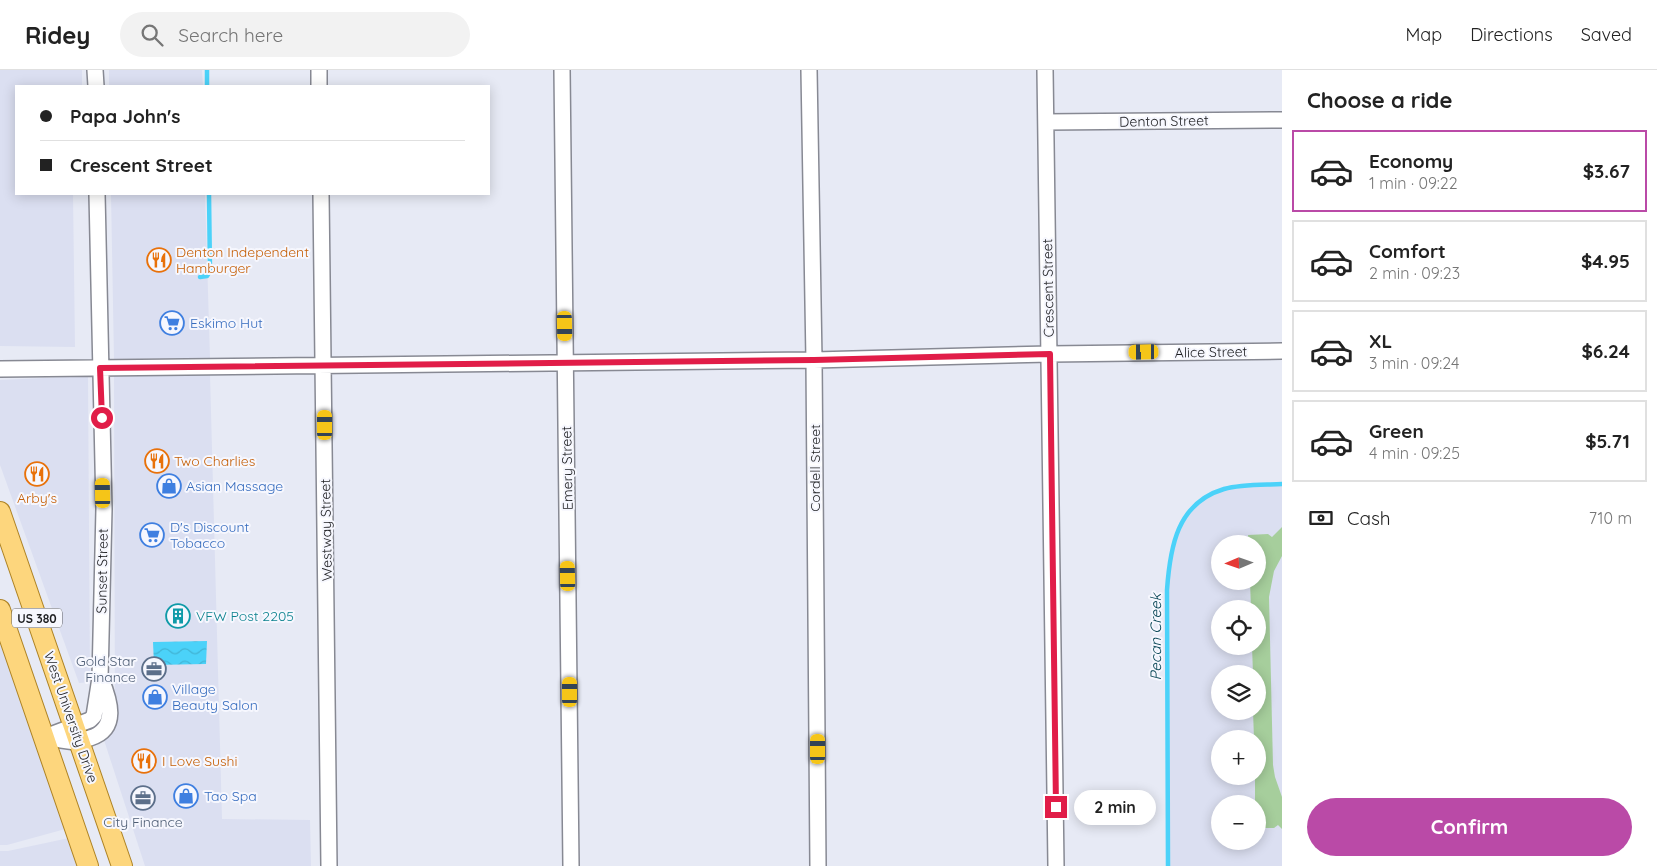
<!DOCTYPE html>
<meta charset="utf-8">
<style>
body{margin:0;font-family:Quicksand,sans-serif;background:#f2f2f2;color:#222;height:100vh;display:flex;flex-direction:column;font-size:19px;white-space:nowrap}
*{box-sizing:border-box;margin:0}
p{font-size:16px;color:#767676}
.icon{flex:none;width:28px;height:28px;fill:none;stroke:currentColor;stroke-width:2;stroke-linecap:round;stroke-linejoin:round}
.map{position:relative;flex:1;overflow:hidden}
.sheet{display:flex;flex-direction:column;background:#fff;width:375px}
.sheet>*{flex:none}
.hud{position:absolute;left:15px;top:15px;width:475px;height:110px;border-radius:0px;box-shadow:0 2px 12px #0003;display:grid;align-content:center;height:110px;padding:0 25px;background:#fff}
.needle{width:32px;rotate:268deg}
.buttons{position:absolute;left:1211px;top:465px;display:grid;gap:10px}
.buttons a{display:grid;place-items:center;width:55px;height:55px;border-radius:50%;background:#fff;box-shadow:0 2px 12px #0003;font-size:25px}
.end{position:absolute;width:22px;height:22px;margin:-11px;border:6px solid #e11d48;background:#fff;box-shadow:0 0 0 2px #fff}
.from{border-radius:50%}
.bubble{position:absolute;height:35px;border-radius:18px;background:#fff;box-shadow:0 2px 12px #0003;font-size:16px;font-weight:700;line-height:35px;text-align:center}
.car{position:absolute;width:15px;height:30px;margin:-15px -8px;border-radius:6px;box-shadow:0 0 4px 1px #0007;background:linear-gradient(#f5c518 24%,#345 0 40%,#f5c518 0 76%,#345 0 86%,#f5c518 0)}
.hud b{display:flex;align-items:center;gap:18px;height:48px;font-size:19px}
.hud b+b{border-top:1px solid #e0e0e0}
.hud i{width:12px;height:12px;background:#222}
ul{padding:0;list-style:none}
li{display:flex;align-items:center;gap:15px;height:82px;margin:0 10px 8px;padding:0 15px;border:2px solid #e0e0e0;border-radius:0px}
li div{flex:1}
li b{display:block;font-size:19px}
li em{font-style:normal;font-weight:700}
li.active{border-color:#ba4aa7}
li>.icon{width:45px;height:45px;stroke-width:1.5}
h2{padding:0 25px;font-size:22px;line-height:60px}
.pay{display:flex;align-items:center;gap:12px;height:55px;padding:0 25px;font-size:19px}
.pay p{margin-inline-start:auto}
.button{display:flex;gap:10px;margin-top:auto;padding:10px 25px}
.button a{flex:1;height:58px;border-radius:30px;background:#ba4aa7;color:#fff;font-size:20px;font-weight:700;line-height:58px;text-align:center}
header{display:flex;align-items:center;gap:30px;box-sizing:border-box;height:70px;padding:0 25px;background:#fff;border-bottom:1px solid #e0e0e0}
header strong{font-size:24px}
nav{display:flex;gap:28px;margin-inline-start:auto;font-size:18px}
.search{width:350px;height:45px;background:#f2f2f2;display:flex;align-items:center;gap:12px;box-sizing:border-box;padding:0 18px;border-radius:28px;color:#767676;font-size:19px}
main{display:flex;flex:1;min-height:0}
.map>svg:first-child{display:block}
.built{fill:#dbdff1;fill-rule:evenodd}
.park{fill:#a6ce9c}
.water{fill:url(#water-waves)}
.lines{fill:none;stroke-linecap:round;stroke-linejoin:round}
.stream{stroke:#4bd2f9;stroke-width:4.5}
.minor-casing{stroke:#878993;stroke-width:18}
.major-casing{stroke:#ae8325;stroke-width:22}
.minor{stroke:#fff;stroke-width:15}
.major{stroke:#fdd67d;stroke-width:20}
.route{stroke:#e11d48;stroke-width:6}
.labels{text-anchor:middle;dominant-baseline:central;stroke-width:4;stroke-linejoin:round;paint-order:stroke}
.shield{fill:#f6f7fe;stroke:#5e5f63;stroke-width:1}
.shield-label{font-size:12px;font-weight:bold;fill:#1d1e21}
.street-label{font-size:14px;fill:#1d1e21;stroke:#f6f7fe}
.food-label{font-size:14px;fill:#c56008;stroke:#f6f7fe;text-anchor:start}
.shop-label{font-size:14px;fill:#366cbe;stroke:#f6f7fe;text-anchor:start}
.culture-label{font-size:14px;fill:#0d838f;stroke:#f6f7fe;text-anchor:start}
.service-label{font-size:14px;fill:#4e5e75;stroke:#f6f7fe;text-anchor:end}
.water-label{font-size:15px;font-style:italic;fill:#054353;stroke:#f6f7fe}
</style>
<header>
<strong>Ridey</strong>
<div class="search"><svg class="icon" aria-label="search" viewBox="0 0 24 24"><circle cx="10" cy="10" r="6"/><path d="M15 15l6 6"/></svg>Search here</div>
<nav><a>Map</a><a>Directions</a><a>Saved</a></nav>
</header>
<main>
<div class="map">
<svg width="1282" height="796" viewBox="0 0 1282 796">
<defs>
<pattern id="water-waves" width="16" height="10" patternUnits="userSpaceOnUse" patternTransform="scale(1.25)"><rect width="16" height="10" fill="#4bd2f9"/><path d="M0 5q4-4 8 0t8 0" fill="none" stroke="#41b4d5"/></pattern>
</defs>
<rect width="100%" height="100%" fill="#e7eaf5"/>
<path class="built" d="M0,0h82v16h-66v108h57l2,153 -75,-1z
M109,0h93l1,16h-94z
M111,124h94l5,164 -96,1z
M114,305h96l12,444 88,1 1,46h-166l-42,-129 12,-18z
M88,306l2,306 -11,1 -79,-218v-85z
M1282,414v382h-113l-2,-276 3,-34 4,-17 9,-18 21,-23 20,-9 18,-3zM1220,474h38v37h-38zM1220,539h38v37h-38zM1220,604h38v37h-38zM1220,669h38v37h-38zM1220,734h38v37h-38z
M0,558l69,200 -62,17h-7z
M69,768l9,28h-78v-15h8z"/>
<path class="park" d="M1282,457v29l-8,15 -5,26 4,168 2,12 7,20v32l-4,-4 -4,3h-16v-24h-3v-28h3v-37h-4l-1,-28h5v-37h-5l-1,-28h6v-37h-7l-1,-28h8v-37h-9l-1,-9 20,-1 4,3z"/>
<path class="water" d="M207,571l-1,23 -52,1 -1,-23z"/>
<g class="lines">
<path class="stream" d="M207,0v16
M200,207l7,-1 3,-5 -1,-77
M1168,796l-1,-276c3,-43 10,-87 57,-101 18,-5 39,-4 58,-5"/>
<g class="minor-casing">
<path id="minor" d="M95,0l1,16
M319,0v16
M562,0l9,796
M809,0l5,290 4,506
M1045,0l11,796
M1046,52l236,-2
M321,124l8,672
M0,299l814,-9 236,-6 232,-3
M45,667l45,-17 4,-4 6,-38 4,-169 -7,-315
M47,667c10,2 21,5 31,5 4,-1 8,-3 12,-4 29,-9 20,-37 11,-59"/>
</g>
<g class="major-casing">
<path id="major" d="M0,442l122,354
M0,540l88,256"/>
</g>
<use href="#minor" class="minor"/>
<use href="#major" class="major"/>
</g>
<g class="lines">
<path class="route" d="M102,348l-2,-50 714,-8 236,-6 6,453"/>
</g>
<defs>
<g id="restaurant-ring" transform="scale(1.25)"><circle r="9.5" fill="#f6f7fe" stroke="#e8710a" stroke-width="1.5"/><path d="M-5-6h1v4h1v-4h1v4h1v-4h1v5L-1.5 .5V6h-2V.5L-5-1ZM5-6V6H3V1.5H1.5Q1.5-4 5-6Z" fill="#e8710a"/></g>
<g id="supermarket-ring" transform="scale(1.25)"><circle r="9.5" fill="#f6f7fe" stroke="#3f7fe0" stroke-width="1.5"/><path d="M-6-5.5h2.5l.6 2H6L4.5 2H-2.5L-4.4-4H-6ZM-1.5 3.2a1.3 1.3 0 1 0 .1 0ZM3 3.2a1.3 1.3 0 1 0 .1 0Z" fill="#3f7fe0"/></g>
<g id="shop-ring" transform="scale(1.25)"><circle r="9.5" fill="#f6f7fe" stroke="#3f7fe0" stroke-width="1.5"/><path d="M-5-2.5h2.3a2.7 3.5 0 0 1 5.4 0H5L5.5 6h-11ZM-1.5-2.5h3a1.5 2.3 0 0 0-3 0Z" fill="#3f7fe0"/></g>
<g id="building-ring" transform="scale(1.25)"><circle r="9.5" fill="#f6f7fe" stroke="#0f9aa8" stroke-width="1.5"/><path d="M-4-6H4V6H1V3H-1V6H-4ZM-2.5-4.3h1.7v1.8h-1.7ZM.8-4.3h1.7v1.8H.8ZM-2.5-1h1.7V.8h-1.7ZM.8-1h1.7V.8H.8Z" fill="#0f9aa8"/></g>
<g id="office-ring" transform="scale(1.25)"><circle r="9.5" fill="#f6f7fe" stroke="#5c6f8a" stroke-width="1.5"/><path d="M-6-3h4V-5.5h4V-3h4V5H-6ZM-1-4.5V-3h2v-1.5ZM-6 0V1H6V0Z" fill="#5c6f8a"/></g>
</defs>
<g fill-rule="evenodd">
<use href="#restaurant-ring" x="159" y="190"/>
<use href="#supermarket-ring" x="172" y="253"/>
<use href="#restaurant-ring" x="157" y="391"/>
<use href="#restaurant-ring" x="37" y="404"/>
<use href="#shop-ring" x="169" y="416"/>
<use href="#supermarket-ring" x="152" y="465"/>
<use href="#building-ring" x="178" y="546"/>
<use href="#office-ring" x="154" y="599"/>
<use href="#shop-ring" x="155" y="627"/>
<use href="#restaurant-ring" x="144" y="691"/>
<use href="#shop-ring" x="186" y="726"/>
<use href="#office-ring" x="143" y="728"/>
</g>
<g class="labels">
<rect class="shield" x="12" y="538.5" width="50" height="19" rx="4"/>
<g class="shield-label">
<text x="37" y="548">US 380</text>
</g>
<g class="street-label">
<text transform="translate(1164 51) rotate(-1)">Denton Street</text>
<text transform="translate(1048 218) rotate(-91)">Crescent Street</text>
<text transform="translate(1211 282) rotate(-1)">Alice Street</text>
<text transform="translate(567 398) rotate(-91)">Emery Street</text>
<text transform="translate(815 398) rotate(-90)">Cordell Street</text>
<text transform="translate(326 460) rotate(-91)">Westway Street</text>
<text transform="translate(102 501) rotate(-89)">Sunset Street</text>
<text transform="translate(71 647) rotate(71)">West University Drive</text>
</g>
<g class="food-label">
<text x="176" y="182">Denton Independent<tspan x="176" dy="16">Hamburger</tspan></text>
<text x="174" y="391">Two Charlies</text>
<text x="37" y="428" text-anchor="middle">Arby's</text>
<text x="162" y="691">I Love Sushi</text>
</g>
<g class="shop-label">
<text x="190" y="253">Eskimo Hut</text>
<text x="186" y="416">Asian Massage</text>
<text x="170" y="457">D's Discount<tspan x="170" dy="16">Tobacco</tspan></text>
<text x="172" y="619">Village<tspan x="172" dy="16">Beauty Salon</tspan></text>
<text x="204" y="726">Tao Spa</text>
</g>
<g class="culture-label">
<text x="196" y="546">VFW Post 2205</text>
</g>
<g class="service-label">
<text x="136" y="591">Gold Star<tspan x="136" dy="16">Finance</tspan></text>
<text x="143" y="752" text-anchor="middle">City Finance</text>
</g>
<g class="water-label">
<text transform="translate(1155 567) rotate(-90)">Pecan Creek</text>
</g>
</g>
</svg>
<div class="buttons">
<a><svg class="needle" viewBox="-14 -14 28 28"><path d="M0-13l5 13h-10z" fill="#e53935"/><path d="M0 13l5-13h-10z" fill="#767676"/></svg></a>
<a><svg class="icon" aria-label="locate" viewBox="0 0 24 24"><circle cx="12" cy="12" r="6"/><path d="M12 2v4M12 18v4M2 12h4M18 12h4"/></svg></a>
<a><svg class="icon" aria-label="layers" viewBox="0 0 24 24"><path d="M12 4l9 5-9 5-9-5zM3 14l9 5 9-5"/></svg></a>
<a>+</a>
<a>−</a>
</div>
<i class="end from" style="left:102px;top:348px"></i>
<i class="end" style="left:1056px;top:737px"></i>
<div class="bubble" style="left:1074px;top:720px;width:82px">2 min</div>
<i class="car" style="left:565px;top:256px;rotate:179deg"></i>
<i class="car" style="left:1144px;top:282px;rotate:269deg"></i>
<i class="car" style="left:325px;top:355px;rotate:0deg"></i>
<i class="car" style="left:103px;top:423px;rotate:359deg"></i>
<i class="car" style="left:568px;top:506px;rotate:359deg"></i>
<i class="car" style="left:570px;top:622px;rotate:0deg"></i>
<i class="car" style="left:818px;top:679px;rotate:0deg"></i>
<div class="hud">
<b><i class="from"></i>Papa John's</b>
<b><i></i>Crescent Street</b>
</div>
</div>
<section class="sheet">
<h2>Choose a ride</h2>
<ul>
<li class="active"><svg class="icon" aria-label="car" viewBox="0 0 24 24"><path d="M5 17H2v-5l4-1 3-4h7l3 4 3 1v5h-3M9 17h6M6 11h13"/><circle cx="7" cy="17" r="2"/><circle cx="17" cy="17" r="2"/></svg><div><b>Economy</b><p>1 min · 09:22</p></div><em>$3.67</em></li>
<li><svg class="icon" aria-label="car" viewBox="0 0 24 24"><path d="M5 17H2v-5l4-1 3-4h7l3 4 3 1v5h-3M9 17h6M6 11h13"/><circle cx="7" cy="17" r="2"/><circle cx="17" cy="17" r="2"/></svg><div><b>Comfort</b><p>2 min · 09:23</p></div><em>$4.95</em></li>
<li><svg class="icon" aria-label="car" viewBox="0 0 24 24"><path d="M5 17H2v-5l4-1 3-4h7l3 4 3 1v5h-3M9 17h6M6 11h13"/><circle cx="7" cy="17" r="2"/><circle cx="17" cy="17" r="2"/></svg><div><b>XL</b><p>3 min · 09:24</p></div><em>$6.24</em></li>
<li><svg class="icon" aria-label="car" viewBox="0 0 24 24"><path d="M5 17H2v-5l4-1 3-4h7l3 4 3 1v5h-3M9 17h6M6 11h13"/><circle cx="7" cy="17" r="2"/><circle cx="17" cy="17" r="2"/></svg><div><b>Green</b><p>4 min · 09:25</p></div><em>$5.71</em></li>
</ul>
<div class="pay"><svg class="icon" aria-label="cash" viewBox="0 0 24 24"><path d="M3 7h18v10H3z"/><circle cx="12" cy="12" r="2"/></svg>Cash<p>710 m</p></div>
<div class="button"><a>Confirm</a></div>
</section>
</main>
